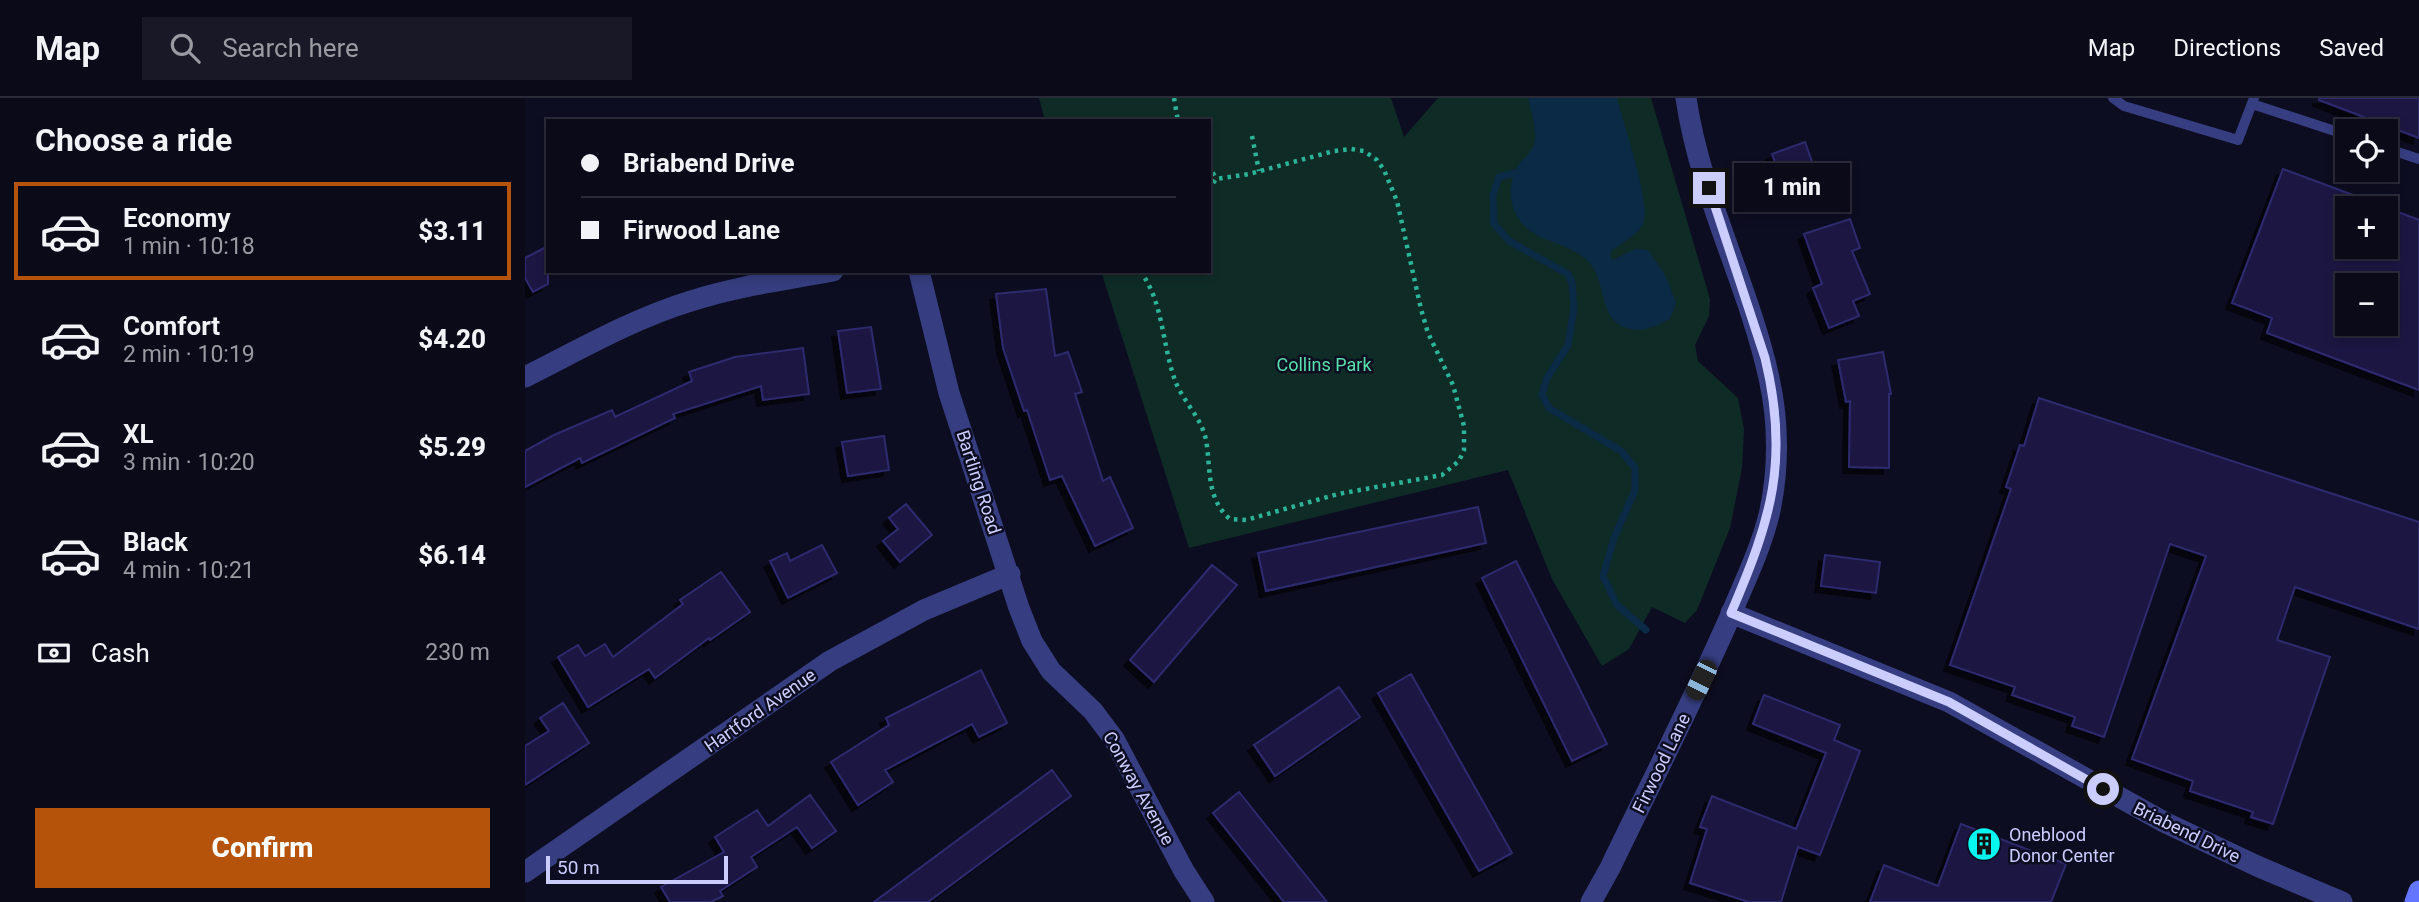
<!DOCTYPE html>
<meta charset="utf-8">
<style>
body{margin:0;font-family:Roboto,sans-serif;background:#181826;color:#f1f3f6;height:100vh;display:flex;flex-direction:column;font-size:26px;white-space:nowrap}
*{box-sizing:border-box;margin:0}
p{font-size:23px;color:#999aa2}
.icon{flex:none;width:38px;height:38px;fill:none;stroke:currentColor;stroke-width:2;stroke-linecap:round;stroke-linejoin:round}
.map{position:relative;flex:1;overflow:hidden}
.sheet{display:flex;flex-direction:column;background:#0a0a19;width:525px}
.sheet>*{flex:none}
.guide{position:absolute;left:21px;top:21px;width:665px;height:154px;border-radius:0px;box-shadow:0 4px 10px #0003,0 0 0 2px #2a2b38;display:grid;align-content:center;height:154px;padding:0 35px;background:#0a0a19}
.fabs{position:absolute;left:1810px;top:21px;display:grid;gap:14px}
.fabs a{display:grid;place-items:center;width:63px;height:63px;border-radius:0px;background:#0a0a19;box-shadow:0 4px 10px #0003,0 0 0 2px #2a2b38;font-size:35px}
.scale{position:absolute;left:21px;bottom:18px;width:182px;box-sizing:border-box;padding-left:7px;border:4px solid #cccdff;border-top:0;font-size:19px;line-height:24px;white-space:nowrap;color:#cccdff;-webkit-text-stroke:5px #0d0d21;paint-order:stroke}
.end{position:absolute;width:32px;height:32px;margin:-16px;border:9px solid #cccdff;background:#111;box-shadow:0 0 0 4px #111}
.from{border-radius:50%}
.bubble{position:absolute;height:49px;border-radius:0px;background:#0a0a19;box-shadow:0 4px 10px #0003,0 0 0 2px #2a2b38;font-size:23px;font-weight:800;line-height:49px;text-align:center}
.car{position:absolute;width:21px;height:42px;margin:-21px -10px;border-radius:9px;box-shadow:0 0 5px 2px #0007;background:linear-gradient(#222 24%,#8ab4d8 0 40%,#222 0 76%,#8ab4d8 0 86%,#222 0)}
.guide b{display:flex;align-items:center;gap:24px;height:66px;font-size:26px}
.guide b+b{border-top:2px solid #2a2b38}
.guide i{width:18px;height:18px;background:#f1f3f6}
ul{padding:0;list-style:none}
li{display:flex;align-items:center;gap:21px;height:98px;margin:0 14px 10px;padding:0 21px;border:4px solid transparent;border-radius:0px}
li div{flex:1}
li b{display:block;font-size:26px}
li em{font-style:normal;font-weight:800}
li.on{border-color:#b45309}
li>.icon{width:63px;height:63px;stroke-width:1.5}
h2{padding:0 35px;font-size:32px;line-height:84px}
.pay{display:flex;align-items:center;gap:18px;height:77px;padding:0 35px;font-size:26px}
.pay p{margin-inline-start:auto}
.primary-button{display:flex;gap:14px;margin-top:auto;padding:14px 35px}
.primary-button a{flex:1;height:80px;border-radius:0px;background:#b45309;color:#fff;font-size:28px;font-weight:800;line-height:80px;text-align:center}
header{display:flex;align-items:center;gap:42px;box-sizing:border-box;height:98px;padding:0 35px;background:#0a0a19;border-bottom:2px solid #2a2b38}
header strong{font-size:33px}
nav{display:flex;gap:38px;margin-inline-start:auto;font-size:24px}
.search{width:490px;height:63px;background:#181826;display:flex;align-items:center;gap:18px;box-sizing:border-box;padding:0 24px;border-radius:0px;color:#999aa2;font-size:26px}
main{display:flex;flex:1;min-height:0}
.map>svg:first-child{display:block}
.green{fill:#0f2b26}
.water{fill:#0b2a46}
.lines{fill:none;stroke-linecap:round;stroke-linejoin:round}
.stream{stroke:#0b2a46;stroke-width:7}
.building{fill:#1b1842;stroke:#2e2a6f;stroke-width:2;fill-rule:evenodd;filter:url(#shadow)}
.path{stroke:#2bb499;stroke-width:4.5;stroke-dasharray:3.5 5;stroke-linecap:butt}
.lane{stroke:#363e81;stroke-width:10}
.street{stroke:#363e81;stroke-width:21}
.secondary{stroke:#6374ff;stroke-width:21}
.route{stroke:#cccdff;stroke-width:9}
.labels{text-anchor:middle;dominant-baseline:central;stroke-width:5;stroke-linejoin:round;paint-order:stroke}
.park-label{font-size:18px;fill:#56e1ac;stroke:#0d0d21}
.street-label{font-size:18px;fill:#cccdff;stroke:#0d0d21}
.poi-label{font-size:18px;fill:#cccdff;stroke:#0d0d21;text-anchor:start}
</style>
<header>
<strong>Map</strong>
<div class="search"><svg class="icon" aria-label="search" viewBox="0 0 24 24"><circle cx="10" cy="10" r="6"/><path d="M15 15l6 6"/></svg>Search here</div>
<nav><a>Map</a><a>Directions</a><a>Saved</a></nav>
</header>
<main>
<section class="sheet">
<h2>Choose a ride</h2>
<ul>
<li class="on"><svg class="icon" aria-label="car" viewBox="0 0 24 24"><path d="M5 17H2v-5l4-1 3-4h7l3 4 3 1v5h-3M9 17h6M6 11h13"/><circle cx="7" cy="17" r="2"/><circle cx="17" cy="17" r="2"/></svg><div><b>Economy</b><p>1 min · 10:18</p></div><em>$3.11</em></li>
<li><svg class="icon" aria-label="car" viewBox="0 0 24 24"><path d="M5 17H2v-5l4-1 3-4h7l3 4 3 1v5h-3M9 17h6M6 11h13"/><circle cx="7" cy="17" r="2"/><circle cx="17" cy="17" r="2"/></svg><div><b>Comfort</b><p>2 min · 10:19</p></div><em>$4.20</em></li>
<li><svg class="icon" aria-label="car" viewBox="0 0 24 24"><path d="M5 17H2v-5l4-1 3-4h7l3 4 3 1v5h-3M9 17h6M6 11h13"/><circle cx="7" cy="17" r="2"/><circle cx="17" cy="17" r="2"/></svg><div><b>XL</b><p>3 min · 10:20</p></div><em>$5.29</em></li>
<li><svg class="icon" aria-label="car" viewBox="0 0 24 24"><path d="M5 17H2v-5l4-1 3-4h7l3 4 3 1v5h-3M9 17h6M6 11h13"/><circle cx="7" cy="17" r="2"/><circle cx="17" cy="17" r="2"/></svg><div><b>Black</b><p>4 min · 10:21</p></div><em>$6.14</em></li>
</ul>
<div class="pay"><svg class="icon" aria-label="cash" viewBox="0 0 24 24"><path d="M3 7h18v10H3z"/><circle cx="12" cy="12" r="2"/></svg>Cash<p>230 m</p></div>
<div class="primary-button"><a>Confirm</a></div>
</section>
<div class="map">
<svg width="1894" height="804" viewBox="0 0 1894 804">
<defs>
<filter id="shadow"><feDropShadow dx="-6" dy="6" stdDeviation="0" flood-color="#0009"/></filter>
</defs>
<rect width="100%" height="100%" fill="#0d0d21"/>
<path class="green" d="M514,0h352l13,39 34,-39h213l59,201 -1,17 -14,29 3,16 40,37 6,31 -2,39 -12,60 -33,82 -12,13 -33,-16 -23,42 -27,17 -50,-87 -44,-109 -319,78 -88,-277h108v-150h-164z"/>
<path class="water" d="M1009,0h83c6,24 33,103 27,123 -4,13 -21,21 -32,29l-2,6 3,4 22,-11 13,1 17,25 11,28 -6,16c-14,7 -29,15 -46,8 -24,-8 -19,-47 -34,-64 -25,-27 -67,-17 -78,-60 -3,-13 0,-31 9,-41 4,-5 10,-10 13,-17 4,-13 -5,-30 0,-47z"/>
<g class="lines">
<path class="stream" d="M1007,0l3,14
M998,73l-24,6 -6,18 1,29 15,17 59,33 4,9 2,25 -6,37 -21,33 -5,16 7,14 72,43 14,17v22l-21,48 -11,38 14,29 29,25"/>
</g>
<path class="building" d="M1794,0h100v40l-100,-38z
M1280,44l15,42 -32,12 -16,-42z
M1758,71l100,37 -1,2h-35v39h38v-40l34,13v170l-152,-57 5,-15 -40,-15zM1822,187h38v39h-38z
M1325,121l10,29 -8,3 18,43 -17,7 6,15 -30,12 -16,-40 9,-4 -18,-50z
M23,148v38l-15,8 -8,-14v-20z
M521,191l9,67 13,-4 14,40 -7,2 28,87 7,-4 23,51 -38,18 -33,-70 -12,4 -23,-70 -3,1 -21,-63 -7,-54z
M346,229l10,62 -34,4 -9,-62z
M278,250l6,46 -46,6 -2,-14 -88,28 2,4 -93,45 -2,-5 -55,29v-36l29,-16 58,-25 3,7 77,-36 -3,-9 46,-15z
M1358,254l8,42h-2v74l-40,-1 1,-66 -4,1 -8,-42z
M1514,300l380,124v107l-124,-42 -18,53 53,17 -57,167 -22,-7 2,-5 -63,-21 3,-10 -61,-22 74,-203 -36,-12 -66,193 -32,-11 3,-9 -63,-22 3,-8 -65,-22 61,-176 -5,-2 14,-42 4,1z
M359,338l5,34 -41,6 -6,-34z
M381,406l26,31 -32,27 -17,-21 15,-12 -9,-11z
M953,409l8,36 -220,48 -8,-38z
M297,447l15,28 -49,25 -18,-37 17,-8 3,8z
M1300,457l55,7 -4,31 -55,-7z
M991,463l91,183 -35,17 -90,-183z
M687,467l25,20 -83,97 -24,-22z
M196,474l29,40 -40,28 -1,-2 -54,40 -6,-9 -61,38 -30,-50 20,-12 7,11 20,-12 8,13 70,-53 -3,-4z
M456,572l26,53 -28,14 -7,-13 -87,46 8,12 -35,23 -27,-43 58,-37 -3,-7z
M886,576l101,179 -33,18 -101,-178z
M814,589l21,30 -85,59 -21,-31z
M1239,597l76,30 -6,15 26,11 -40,104 -22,-8 -17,55h-32l-59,-19 17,-54 -7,-2 12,-31 84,33 30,-76 -73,-29z
M38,605l26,40 -64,42v-39l24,-15 -9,-13z
M527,672l19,26 -143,106h-54z
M714,694l88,110h-43l-71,-89z
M285,697l26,36 -24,17 -15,-21 -46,30 6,10 -37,24 3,5 -12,6h-41l-9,-15 63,-35 -9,-15 42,-27 11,16z
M1436,726l105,40 -15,38h-181l14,-37 54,21z"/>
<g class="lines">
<path class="path" d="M649,0l4,23
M727,38l7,35
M684,67l7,14 -7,10
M615,173c24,31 22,76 36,112 8,19 26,36 30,57 5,28 0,59 24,79l16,1 92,-26 104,-19 17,-14 5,-11v-24l-11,-41 -25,-52 -7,-24 -24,-108 -13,-31 -7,-10 -13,-9 -13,-2 -17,2 -85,23 -33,5"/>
<path class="lane" d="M1588,0l11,8 114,34 16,-42
M1727,6l95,31
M1860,50l34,11"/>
<path class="street" d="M394,173l30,122 70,215 13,33 19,30 42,40 21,28 70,132 20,31
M0,279c54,-27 107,-58 166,-76 46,-15 94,-21 142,-30
M1206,515l218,89 215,120 93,44 85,36
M0,774l305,-211 94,-51 86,-36
M1066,804l19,-34c40,-83 82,-165 119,-249 14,-34 31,-68 40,-104 10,-44 10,-93 0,-137 -21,-95 -69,-183 -83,-280"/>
<path class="secondary" d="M1890,804l4,-11"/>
</g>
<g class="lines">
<path class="route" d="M1184,90l56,170c25,102 6,162 -34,255l218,89 154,87"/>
</g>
<defs>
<g id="building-disc" transform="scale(1.75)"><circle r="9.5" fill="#00f7ef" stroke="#0d0d21"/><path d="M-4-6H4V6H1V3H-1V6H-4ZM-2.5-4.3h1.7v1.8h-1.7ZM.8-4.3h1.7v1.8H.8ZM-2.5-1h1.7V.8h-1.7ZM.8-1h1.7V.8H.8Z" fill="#111"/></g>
</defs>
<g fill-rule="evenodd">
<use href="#building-disc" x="1459" y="746"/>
</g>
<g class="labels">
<g class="park-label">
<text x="799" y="266">Collins Park</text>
</g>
<g class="street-label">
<text transform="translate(454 384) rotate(72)">Bartling Road</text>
<text transform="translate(235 612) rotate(-35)">Hartford Avenue</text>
<text transform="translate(1136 665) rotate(-64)">Firwood Lane</text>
<text transform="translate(614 690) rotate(61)">Conway Avenue</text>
<text transform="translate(1662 734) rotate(26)">Briabend Drive</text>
</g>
<g class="poi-label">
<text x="1484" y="736">Oneblood<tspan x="1484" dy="21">Donor Center</tspan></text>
</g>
</g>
</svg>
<div class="fabs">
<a><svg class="icon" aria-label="locate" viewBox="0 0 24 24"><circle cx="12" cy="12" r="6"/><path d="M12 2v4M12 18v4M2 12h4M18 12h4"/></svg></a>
<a>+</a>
<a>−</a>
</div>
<div class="scale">50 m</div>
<i class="end from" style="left:1578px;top:691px"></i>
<i class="end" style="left:1184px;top:90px"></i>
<div class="bubble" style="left:1209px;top:65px;width:116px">1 min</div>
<i class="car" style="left:1176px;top:582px;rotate:206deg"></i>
<div class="guide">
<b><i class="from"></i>Briabend Drive</b>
<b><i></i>Firwood Lane</b>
</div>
</div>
</main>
